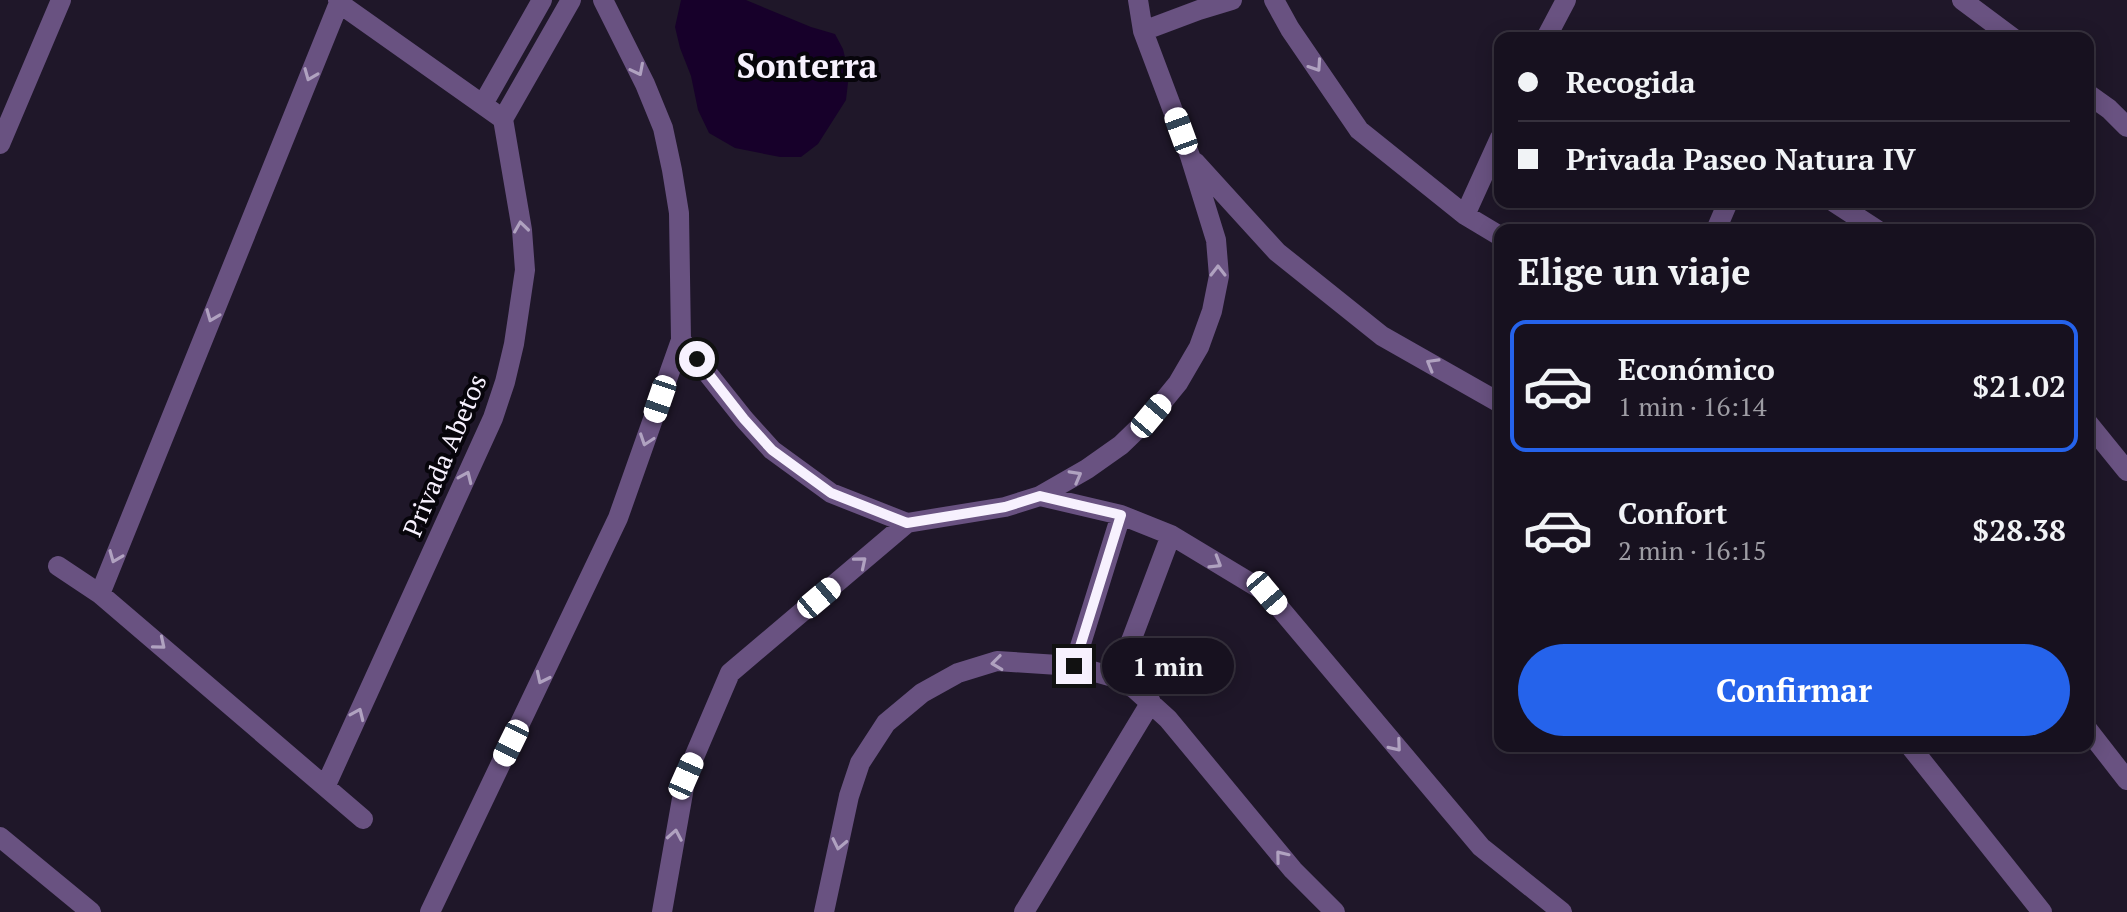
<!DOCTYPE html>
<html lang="es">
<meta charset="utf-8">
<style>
body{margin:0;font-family:"PT Serif",serif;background:#241f2c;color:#f1f3f6;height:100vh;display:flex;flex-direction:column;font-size:30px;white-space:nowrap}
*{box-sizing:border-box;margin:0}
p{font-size:26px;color:#9e9da4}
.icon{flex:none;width:44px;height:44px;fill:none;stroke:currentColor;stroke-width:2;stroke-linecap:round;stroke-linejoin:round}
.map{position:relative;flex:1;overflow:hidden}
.panel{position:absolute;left:1494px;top:224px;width:600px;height:528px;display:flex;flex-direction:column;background:#17111f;border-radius:16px;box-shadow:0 4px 20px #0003,0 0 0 2px #36313d}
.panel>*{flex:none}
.top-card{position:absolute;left:1494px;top:32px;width:600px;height:176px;border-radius:16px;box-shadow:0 4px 20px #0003,0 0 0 2px #36313d;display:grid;align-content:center;height:176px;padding:0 24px;background:#17111f}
.end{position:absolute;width:36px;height:36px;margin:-18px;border:10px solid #f7f1fe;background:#111;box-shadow:0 0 0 4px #111}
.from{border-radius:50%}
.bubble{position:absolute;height:56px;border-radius:28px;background:#17111f;box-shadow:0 4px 20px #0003,0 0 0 2px #36313d;font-size:26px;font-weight:800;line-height:56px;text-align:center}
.car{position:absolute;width:24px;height:48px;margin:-24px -12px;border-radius:10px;box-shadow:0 0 6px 2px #0007;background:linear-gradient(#fff 24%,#345 0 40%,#fff 0 76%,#345 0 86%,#fff 0)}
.top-card b{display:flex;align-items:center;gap:28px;height:76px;font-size:30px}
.top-card b+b{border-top:2px solid #36313d}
.top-card i{width:20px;height:20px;background:#f1f3f6}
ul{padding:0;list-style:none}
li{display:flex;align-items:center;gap:24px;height:132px;margin:0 16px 12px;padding:0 8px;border:4px solid transparent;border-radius:16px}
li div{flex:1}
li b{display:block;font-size:30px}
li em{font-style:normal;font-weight:800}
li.selected{border-color:#2563eb}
li>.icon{width:72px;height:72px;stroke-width:1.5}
h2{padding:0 24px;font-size:36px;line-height:96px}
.action{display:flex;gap:16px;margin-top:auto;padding:16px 24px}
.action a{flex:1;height:92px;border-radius:48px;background:#2563eb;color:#fff;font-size:32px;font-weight:800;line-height:92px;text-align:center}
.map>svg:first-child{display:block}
.water{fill:#17002a}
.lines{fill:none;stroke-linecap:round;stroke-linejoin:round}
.minor{stroke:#695281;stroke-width:20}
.oneway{stroke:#b0a2c0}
.route{stroke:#f7f1fe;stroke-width:10}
.labels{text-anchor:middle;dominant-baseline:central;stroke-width:8;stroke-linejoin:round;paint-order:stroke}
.street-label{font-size:26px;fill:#f7f1fe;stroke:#07050b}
.district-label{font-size:34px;font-weight:bold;fill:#f7f1fe;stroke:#07050b}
</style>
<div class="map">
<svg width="2127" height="912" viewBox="0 0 2127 912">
<rect width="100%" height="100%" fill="#1f1729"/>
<path class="water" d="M681,0h65l65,27 24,7 8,15 6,25 -3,26 -28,44 -17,13h-21l-45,-9 -26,-15 -11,-23 -7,-34 -11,-28 -5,-21z"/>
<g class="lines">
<path class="minor" d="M338,0l1,3 164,116
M603,0l42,84 18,44 9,42 7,43 2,127 63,79 28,31 59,43 76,30 98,-16 35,-11 47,-27 34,-24 30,-29 27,-33 21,-36 13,-36 7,-35 -3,-36 -26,-84 -47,-125 -5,-31
M1274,0l16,29 69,101 106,85 35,21
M1962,0l51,38
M1143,31l56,-21 33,-10
M1546,38l20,-38
M2088,94l21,15 18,18
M483,104l59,-104
M0,144l61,-144
M1195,162l82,90 105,84 118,67
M1834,202l43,28
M1465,215l35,-77
M1716,230l12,-28
M2088,423l39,48
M1040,496l81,19 50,20 96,58 214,254 81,65
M58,566l42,28 263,225
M100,594l239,-591
M1074,666l47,-151
M1117,678l54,-143
M2088,730l39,50
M1910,746l132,166
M326,785l167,-367 12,-36 9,-38 11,-74 -3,-40 -19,-111 68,-119
M0,837l91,75
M430,912l188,-394 63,-178
M662,912l24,-136 44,-103 177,-150
M824,912l25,-116 11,-33 26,-40 36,-30 36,-20 39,-12 77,5 43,12 18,11 33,30 125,151 42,42
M1024,912l127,-210"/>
</g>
<defs><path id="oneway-chevron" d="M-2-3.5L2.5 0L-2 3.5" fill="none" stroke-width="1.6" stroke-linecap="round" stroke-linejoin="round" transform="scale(2)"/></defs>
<g class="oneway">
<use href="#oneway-chevron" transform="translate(1316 66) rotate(56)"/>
<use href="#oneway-chevron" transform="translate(638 70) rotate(63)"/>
<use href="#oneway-chevron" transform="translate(310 75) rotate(112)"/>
<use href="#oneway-chevron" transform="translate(521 227) rotate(-98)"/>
<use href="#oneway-chevron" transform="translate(1218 271) rotate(-90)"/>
<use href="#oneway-chevron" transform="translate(212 316) rotate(112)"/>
<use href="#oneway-chevron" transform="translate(1432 364) rotate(-150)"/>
<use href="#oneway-chevron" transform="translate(646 440) rotate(109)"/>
<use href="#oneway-chevron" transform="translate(1076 476) rotate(-29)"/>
<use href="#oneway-chevron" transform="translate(466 477) rotate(-66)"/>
<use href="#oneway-chevron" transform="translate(115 557) rotate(112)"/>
<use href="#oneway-chevron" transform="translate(861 562) rotate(-40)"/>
<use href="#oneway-chevron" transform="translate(1216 563) rotate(31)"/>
<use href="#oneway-chevron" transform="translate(160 644) rotate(40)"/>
<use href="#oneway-chevron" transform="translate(997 663) rotate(173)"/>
<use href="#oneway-chevron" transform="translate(542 678) rotate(116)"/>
<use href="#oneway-chevron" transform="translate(358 714) rotate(-66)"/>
<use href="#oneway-chevron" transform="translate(1396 746) rotate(50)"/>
<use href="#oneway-chevron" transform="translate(675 835) rotate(-80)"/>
<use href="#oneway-chevron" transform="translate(839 844) rotate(102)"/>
<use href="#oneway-chevron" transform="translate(1281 856) rotate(-129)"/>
</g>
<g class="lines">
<path class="route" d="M697,359l47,60 28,31 59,43 76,30 98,-16 35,-11 81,19 -47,151"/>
</g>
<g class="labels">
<g class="street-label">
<text transform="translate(444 455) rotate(-67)">Privada Abetos</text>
</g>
<g class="district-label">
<text x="807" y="65">Sonterra</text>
</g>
</g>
</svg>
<i class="end from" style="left:697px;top:359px"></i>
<i class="end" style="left:1074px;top:666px"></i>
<div class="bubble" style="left:1102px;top:638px;width:132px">1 min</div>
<i class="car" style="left:1181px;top:131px;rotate:340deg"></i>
<i class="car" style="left:660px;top:399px;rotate:199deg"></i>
<i class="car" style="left:1151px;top:416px;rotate:40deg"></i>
<i class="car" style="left:1267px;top:593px;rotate:140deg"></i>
<i class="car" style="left:819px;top:598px;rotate:50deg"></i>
<i class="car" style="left:511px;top:743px;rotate:206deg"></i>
<i class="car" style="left:686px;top:776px;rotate:24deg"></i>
<div class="top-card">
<b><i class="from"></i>Recogida</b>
<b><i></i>Privada Paseo Natura IV</b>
</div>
<section class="panel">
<h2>Elige un viaje</h2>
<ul>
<li class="selected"><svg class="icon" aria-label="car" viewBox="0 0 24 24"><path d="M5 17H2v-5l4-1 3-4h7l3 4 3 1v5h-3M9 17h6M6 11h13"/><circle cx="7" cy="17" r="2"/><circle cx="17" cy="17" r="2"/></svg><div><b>Económico</b><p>1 min · 16:14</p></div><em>$21.02</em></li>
<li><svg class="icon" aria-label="car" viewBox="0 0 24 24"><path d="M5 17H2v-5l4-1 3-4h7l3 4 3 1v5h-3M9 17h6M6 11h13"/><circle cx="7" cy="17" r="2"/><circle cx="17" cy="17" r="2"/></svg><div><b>Confort</b><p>2 min · 16:15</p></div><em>$28.38</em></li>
</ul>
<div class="action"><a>Confirmar</a></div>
</section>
</div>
